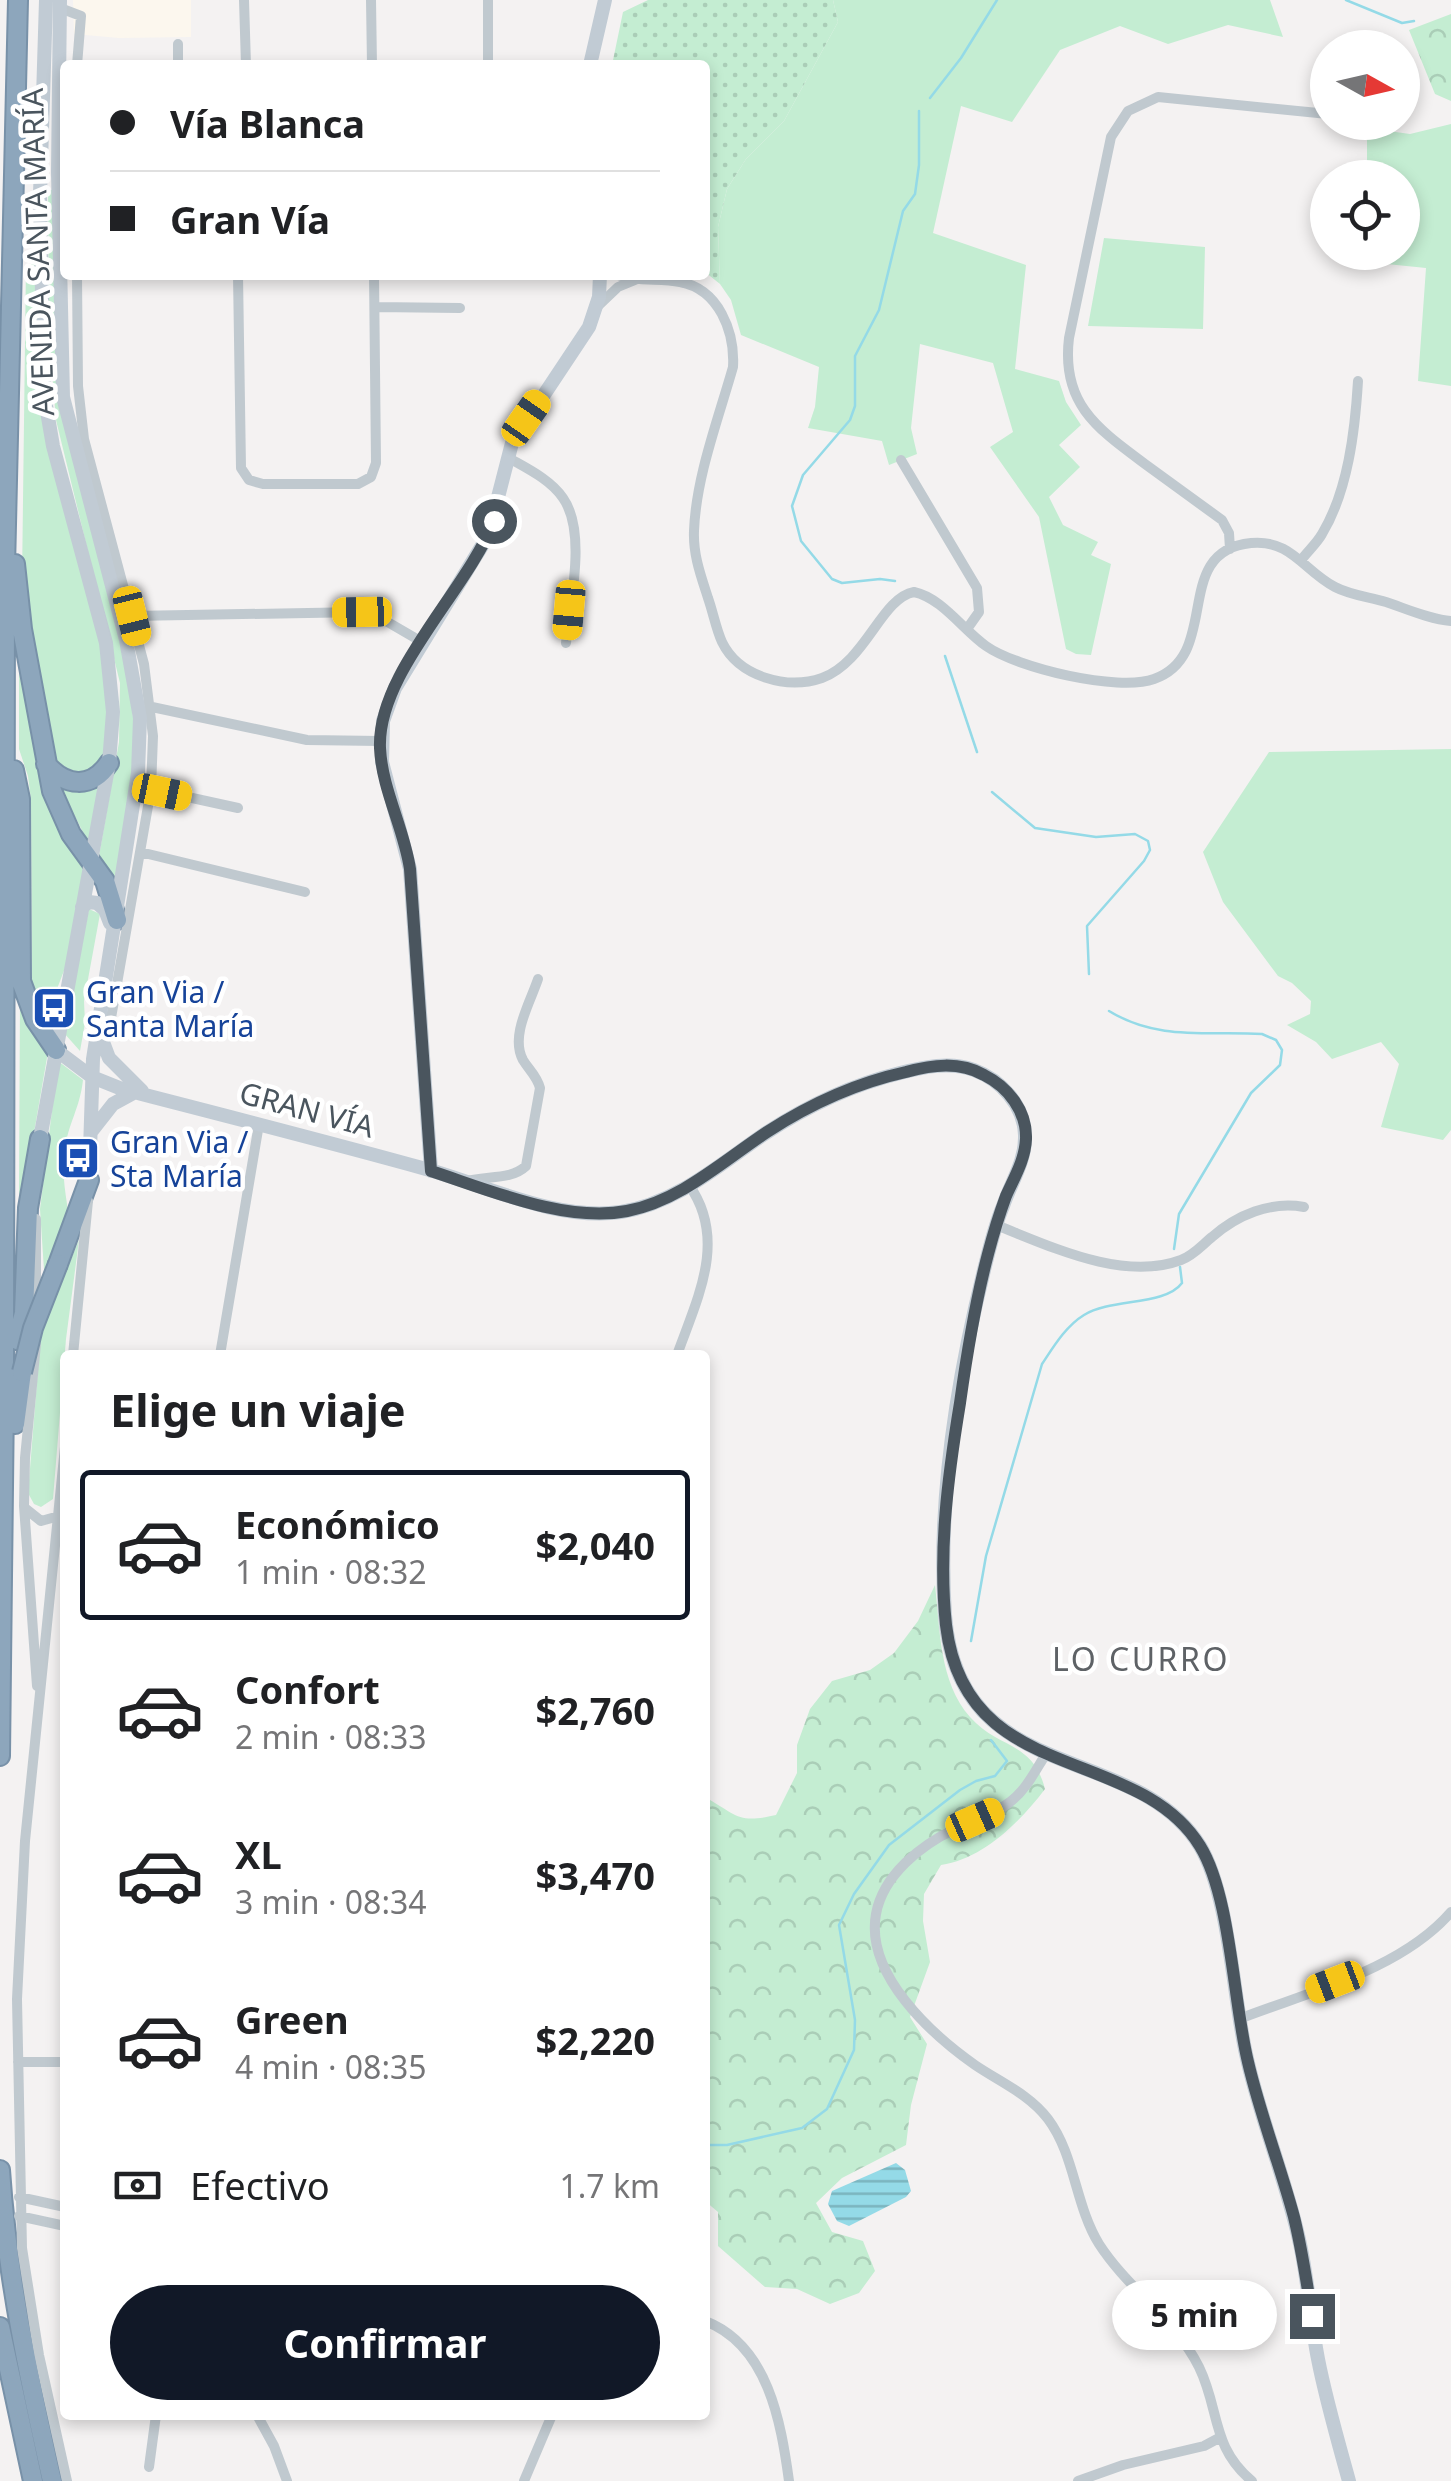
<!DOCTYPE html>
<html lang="es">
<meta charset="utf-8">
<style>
body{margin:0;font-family:"Noto Sans",sans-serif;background:#f6f6f6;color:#202124;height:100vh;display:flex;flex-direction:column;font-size:38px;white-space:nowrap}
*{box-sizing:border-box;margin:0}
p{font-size:32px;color:#757577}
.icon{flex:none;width:55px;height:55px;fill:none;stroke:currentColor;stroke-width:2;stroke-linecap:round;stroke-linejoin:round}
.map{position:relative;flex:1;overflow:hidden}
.drawer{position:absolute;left:60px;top:1350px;width:650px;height:1070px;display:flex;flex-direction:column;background:#fff;border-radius:10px;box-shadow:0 5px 15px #0003}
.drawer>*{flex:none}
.banner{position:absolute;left:60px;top:60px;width:650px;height:220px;border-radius:10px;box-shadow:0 5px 15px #0003;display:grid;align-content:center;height:220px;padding:0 50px;background:#fff}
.needle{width:65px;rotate:98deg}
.buttons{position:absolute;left:1310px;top:30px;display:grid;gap:20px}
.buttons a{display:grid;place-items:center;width:110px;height:110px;border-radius:50%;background:#fff;box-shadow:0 5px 15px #0003;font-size:50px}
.end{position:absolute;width:45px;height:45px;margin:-22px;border:12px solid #4a555e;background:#fff;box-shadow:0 0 0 5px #fff}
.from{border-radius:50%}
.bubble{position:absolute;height:70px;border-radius:35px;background:#fff;box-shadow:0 5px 15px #0003;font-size:32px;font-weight:700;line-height:70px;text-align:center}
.car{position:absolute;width:30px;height:60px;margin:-30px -15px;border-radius:12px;box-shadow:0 0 8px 2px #0007;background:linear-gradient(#f5c518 24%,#345 0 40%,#f5c518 0 76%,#345 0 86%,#f5c518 0)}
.banner b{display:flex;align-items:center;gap:35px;height:95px;font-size:38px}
.banner b+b{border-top:2px solid #e0e0e0}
.banner i{width:25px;height:25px;background:#202124}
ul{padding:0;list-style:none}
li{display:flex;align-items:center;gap:30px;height:150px;margin:0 20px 15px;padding:0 30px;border:5px solid transparent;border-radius:10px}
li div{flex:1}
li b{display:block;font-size:38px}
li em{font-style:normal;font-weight:700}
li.current{border-color:#111827}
li>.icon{width:90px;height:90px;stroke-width:1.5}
h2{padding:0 50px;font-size:45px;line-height:120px}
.pay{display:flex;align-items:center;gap:25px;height:110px;padding:0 50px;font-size:38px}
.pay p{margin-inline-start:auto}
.button{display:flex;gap:20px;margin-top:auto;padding:20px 50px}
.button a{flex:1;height:115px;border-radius:60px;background:#111827;color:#fff;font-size:40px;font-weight:700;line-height:115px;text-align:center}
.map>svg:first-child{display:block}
.commercial{fill:#fcf7ee}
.green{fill:#c4edd2}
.forest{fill:url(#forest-crowns)}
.garden{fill:url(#garden-dots)}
.water{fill:url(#water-rules)}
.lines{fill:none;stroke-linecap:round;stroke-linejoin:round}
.stream{stroke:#94dae7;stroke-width:2.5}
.highway-casing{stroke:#7891a8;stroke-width:22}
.street{stroke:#c0c9cf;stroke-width:10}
.secondary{stroke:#c1cbd4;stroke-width:14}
.highway{stroke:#8da6bc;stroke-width:18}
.highway-bridge-casing{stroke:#7891a8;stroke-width:22;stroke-linecap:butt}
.highway-bridge{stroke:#8da6bc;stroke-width:18}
.route{stroke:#4a555e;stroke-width:12}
.labels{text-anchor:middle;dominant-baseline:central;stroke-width:9;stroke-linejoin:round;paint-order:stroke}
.street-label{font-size:30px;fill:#4a555e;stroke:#fff}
.transit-label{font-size:30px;fill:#164399;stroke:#fff;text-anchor:start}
.neighbourhood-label{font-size:32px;letter-spacing:2.5px;fill:#5e6266;stroke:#fff}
</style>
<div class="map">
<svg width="1451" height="2481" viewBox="0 0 1451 2481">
<defs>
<pattern id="forest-crowns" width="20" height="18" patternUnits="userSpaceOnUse" patternTransform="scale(2.5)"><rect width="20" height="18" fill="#c4edd2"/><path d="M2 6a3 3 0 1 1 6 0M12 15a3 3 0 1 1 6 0" fill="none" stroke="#aacdb7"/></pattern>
<pattern id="garden-dots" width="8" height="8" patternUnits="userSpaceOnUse" patternTransform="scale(2.5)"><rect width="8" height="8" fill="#c4edd2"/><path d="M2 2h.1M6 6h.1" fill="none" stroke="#aacdb7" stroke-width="1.8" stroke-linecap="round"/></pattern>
<pattern id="water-rules" width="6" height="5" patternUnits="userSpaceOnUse" patternTransform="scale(2.5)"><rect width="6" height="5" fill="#94dae7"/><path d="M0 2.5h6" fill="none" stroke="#7bb4be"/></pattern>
</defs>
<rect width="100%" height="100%" fill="#f4f2f2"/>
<path class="commercial" d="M73,0h118v37l-72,1 -45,-4z"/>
<path class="green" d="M833,0h437l13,37 -55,-12 -60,19 -48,-18 -60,24 -48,72 -51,-16 -28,127 93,32 -11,104 44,12 7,21 15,23 -22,20 21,22 -31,30 14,28 35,17 -7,13 20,9 -20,91 -15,-1 -10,-5 -27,-132 -49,-70 23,-15 -20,-69 -73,-19 -9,84 6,26 -28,11 -7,-24 -74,-13 7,-21 4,-40 -78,-32 -10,-35 -11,-16 -2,-57 9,-38 19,-30 38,-38 54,-99z
M1451,124v262l-33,-5 8,-113 -59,-6v-9l35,-1v-74l-35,-1v-49l43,6z
M48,190h5l4,207 71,276 8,71 -20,138 -17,-26 20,-114 1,-59 -64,-263 -7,-84z
M1104,238l101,9 -2,82 -115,-3z
M35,263l2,109 64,273 7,65 -4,46 -17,19h-18l-15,-14 -12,-71 -11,-33 -9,-77 4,-315z
M19,650l23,126 43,88 -20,104 -13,34 -4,24 -16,-40 -1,-186 -3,-24 -9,-27z
M1451,749v381l-8,10 -62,-13 18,-63 -18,-22 -49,17 -16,-17 -29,-17 23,-11 1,-13 -19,-18 -14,-7 -55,-74 -20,-50 66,-100z
M99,783l-9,56 -3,1 -27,-53z
M89,909l11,5 -16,87 1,22 -5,28 -16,-18z
M20,999l28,53 -25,144h-4z
M58,1061l25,19c-3,28 -15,44 -18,69 -3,20 -1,35 2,55 3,21 -12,49 -23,66l-4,-61z
M79,1240l-13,99 -13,160 -12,8 -7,-3 -6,-11 13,-161z"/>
<path class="forest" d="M1451,14v87l-16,-7 -26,-64z
M935,1585c5,43 4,97 35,132 28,32 63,24 75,72 -25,33 -62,70 -104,76l-17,29 -1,27 7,41 -20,55 17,27 -16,61 -5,40 -64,33 -26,25 16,29 31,9 12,30 -16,22 -29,11 -33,-15 -32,-2 -47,-41v-34l-13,-11v-195l5,-19 -5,-17v-173c32,18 32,27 71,18l21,-42v-28l13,-36 22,-28 38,-11 24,-17 24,-32z"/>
<path class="garden" d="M648,0h185l5,22 -54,99 -38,38 -19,30 -9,38 2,57 -15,-12v-207h-93l11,-53z"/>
<path class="water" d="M896,2163l9,7 6,21 -5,6 -57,29 -12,-5 -9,-17 4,-13z"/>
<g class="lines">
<path class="stream" d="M1346,0l56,23 12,-2
M930,98l31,-40 36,-58
M895,581l-15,-2 -38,4 -10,-4 -31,-38 -9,-35 11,-31 47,-55 5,-14v-50l24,-46 24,-99 12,-17 4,-29v-54
M945,656l32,96
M992,792l43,36 61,9 39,-3 13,7 2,9 -6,11 -57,65 2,48
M1109,1011c49,30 98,20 153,23l14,6 6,10 -2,15 -29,28 -72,121 -5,35
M971,1641l15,-85 56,-192c12,-18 24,-38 42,-49 27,-17 81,-9 98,-32l-2,-16
M705,2145h22l75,-17 25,-19 27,-59 1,-30 -16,-95 15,-31 35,-49 71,-55 16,-9 19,-5 12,-15 -16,-21"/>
<g class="highway-casing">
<path id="highway" d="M15,564l7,65 30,162 19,43 34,47 12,39
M46,764c19,22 45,26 63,-1
M14,770l6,29 1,182 14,38 21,31
M58,1264l31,-84
M17,1340l7,-27 4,-105 12,-69
M15,1424l7,-52
M0,1756l4,-359 1,-829 13,-568
M0,2170c7,106 29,208 52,311
M0,2327l33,154"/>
</g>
<path class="street" d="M244,0l2,65
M371,0l1,65
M488,0v65
M60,8l21,8 -4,49
M178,65v-21
M77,275l1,111 6,53 60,225 9,72 -2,53 -40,229
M238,275l3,193 8,12 14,4h95l13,-7 5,-14 -2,-188
M618,275c20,7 41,3 62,7 39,7 55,50 53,85 -15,53 -37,110 -39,164 -1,24 7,45 14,67 5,14 8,31 14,44 17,35 65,48 100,36 44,-16 59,-80 92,-86 28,6 49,38 72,54 31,22 132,46 168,33 69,-24 16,-128 97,-136 40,-4 53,28 84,44 15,8 34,10 51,15 21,7 43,17 65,19
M375,307l85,1
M597,307l21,-20 17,-7
M507,457c19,11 43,22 56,41 24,34 7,105 3,145
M901,460l76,128 2,24 -12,17
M1230,549l-1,-16 -7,-13c-26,-19 -51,-37 -77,-56 -47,-35 -84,-60 -76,-126l42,-201 17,-26 30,-14 170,17
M1302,559c6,-8 15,-16 20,-25 26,-43 33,-103 36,-153
M132,616l230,-4 17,5 43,25
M152,707l155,33 73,1
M151,789l87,19
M140,852l165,40
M464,1182c21,-7 46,-1 62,-16l14,-78c-3,-12 -11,-18 -17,-28 -13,-24 7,-57 15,-81
M36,1219v88
M996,1225c54,21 127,57 185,35 13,-5 21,-15 31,-23 25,-22 58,-36 92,-30
M36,1344l-11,114 -1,48 13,180
M73,1355l15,-154
M220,1355l39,-231
M677,1355c20,-56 51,-115 12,-170
M65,1447l-40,394 -8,158 5,249 17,107 28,126
M26,1509l15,12 18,-5
M1046,1754c-11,17 -20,36 -36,48 -16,13 -37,18 -55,27 -34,16 -72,46 -79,85 -11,60 55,120 99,151 25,17 54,29 73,54 27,36 27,86 51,125 29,45 76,75 100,123 21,43 12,80 53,114
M1239,2019c69,-27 162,-49 212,-107
M18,2062h47
M19,2197l46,10
M19,2216l46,10
M705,2321c63,24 76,101 84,160
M257,2415l17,31 13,35
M149,2467l7,-52
M524,2481l28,-66
M1078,2481l45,-16 81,-19 15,-8"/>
<path class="secondary" d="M60,0l-2,172 5,225 63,243 14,78 -2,55 -45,286 -4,121
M590,65l15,-65
M82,907l7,-5 8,1 8,7 5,13
M100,1034l9,24 33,33
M56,1050l36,27 30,12c101,26 203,52 304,80 62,17 129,52 195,43 54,-8 98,-47 142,-77 42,-28 88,-50 137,-62 24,-6 50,-12 74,-3 27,10 50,35 51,65 1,26 -14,47 -22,71 -8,19 -13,40 -18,60 -27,109 -48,236 -40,349 13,174 190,125 255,231 29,48 33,150 46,208 13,61 38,120 52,181 10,41 12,83 20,124 8,41 20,82 31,122
M91,1132l22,-28 22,-12
M40,1139l69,-376 4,-51 -7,-69 -53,-197 -9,-52 -4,-199 6,-195
M431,1171l-21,-302 -28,-107 1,-41 12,-33 93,-152 24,-93 77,-116 10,-30 1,-22"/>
<use href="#highway" class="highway"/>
<g class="highway-bridge-casing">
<path id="highway-bridge" d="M22,1372l11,-44 25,-64"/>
</g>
<use href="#highway-bridge" class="highway-bridge"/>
</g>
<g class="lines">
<path class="route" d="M494,521c-28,71 -117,152 -114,227 2,42 24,80 30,121l21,302c58,19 135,52 196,40 53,-10 96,-50 140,-79 43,-28 89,-49 139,-60 26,-7 53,-11 78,3 24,12 43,36 42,64 -1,21 -12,39 -20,57 -7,19 -13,39 -18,58 -13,49 -21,99 -28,149 -12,73 -22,148 -14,222 19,162 191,119 254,221 31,50 33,155 48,216 12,52 32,103 46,155 8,33 13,66 18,99"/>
</g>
<defs>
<g id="bus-square" transform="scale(2.25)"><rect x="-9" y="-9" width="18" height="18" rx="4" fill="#1a4fb4" stroke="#fff"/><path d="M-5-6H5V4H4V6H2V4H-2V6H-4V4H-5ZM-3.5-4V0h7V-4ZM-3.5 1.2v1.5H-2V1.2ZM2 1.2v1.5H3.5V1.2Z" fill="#fff"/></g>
</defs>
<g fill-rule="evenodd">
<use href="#bus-square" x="54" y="1008"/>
<use href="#bus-square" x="78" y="1158"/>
</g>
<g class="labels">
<g class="street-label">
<text transform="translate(37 252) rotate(-92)">AVENIDA SANTA MARÍA</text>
<text transform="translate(307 1109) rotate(15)">GRAN VÍA</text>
</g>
<g class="transit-label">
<text x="86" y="991">Gran Via /<tspan x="86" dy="34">Santa María</tspan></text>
<text x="110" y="1141">Gran Via /<tspan x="110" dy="34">Sta María</tspan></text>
</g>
<g class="neighbourhood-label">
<text x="1141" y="1658">LO CURRO</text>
</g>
</g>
</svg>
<div class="buttons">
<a><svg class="needle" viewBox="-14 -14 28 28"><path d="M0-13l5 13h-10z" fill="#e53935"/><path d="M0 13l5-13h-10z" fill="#757577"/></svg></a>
<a><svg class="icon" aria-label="locate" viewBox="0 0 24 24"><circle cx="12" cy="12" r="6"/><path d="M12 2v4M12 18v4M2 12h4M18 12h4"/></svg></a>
</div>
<i class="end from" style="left:494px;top:521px"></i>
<i class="end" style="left:1312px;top:2316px"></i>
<div class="bubble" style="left:1112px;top:2280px;width:165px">5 min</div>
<i class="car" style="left:526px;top:418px;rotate:35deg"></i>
<i class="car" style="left:569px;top:610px;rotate:185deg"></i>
<i class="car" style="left:362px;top:612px;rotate:269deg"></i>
<i class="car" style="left:132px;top:616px;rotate:166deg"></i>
<i class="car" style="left:162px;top:792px;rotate:102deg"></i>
<i class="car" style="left:975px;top:1820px;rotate:66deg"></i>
<i class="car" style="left:1335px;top:1982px;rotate:249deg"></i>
<div class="banner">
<b><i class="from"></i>Vía Blanca</b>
<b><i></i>Gran Vía</b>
</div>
<section class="drawer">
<h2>Elige un viaje</h2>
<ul>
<li class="current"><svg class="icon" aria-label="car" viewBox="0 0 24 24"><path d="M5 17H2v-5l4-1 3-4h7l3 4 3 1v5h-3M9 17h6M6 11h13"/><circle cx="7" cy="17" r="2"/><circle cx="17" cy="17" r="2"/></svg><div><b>Económico</b><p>1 min · 08:32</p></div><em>$2,040</em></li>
<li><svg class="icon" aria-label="car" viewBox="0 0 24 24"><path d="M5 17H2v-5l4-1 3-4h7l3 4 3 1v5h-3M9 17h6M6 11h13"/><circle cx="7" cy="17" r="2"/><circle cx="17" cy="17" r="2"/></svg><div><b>Confort</b><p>2 min · 08:33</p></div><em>$2,760</em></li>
<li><svg class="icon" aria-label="car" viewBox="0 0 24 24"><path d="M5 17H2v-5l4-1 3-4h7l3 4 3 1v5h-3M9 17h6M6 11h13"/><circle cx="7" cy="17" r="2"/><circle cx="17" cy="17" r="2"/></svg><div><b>XL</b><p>3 min · 08:34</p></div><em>$3,470</em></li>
<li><svg class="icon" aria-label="car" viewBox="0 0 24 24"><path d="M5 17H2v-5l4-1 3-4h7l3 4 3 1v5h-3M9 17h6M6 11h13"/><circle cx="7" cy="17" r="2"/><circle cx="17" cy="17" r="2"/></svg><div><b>Green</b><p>4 min · 08:35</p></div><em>$2,220</em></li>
</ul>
<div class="pay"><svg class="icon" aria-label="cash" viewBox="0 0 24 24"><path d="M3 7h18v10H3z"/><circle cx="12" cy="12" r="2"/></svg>Efectivo<p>1.7 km</p></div>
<div class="button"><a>Confirmar</a></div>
</section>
</div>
